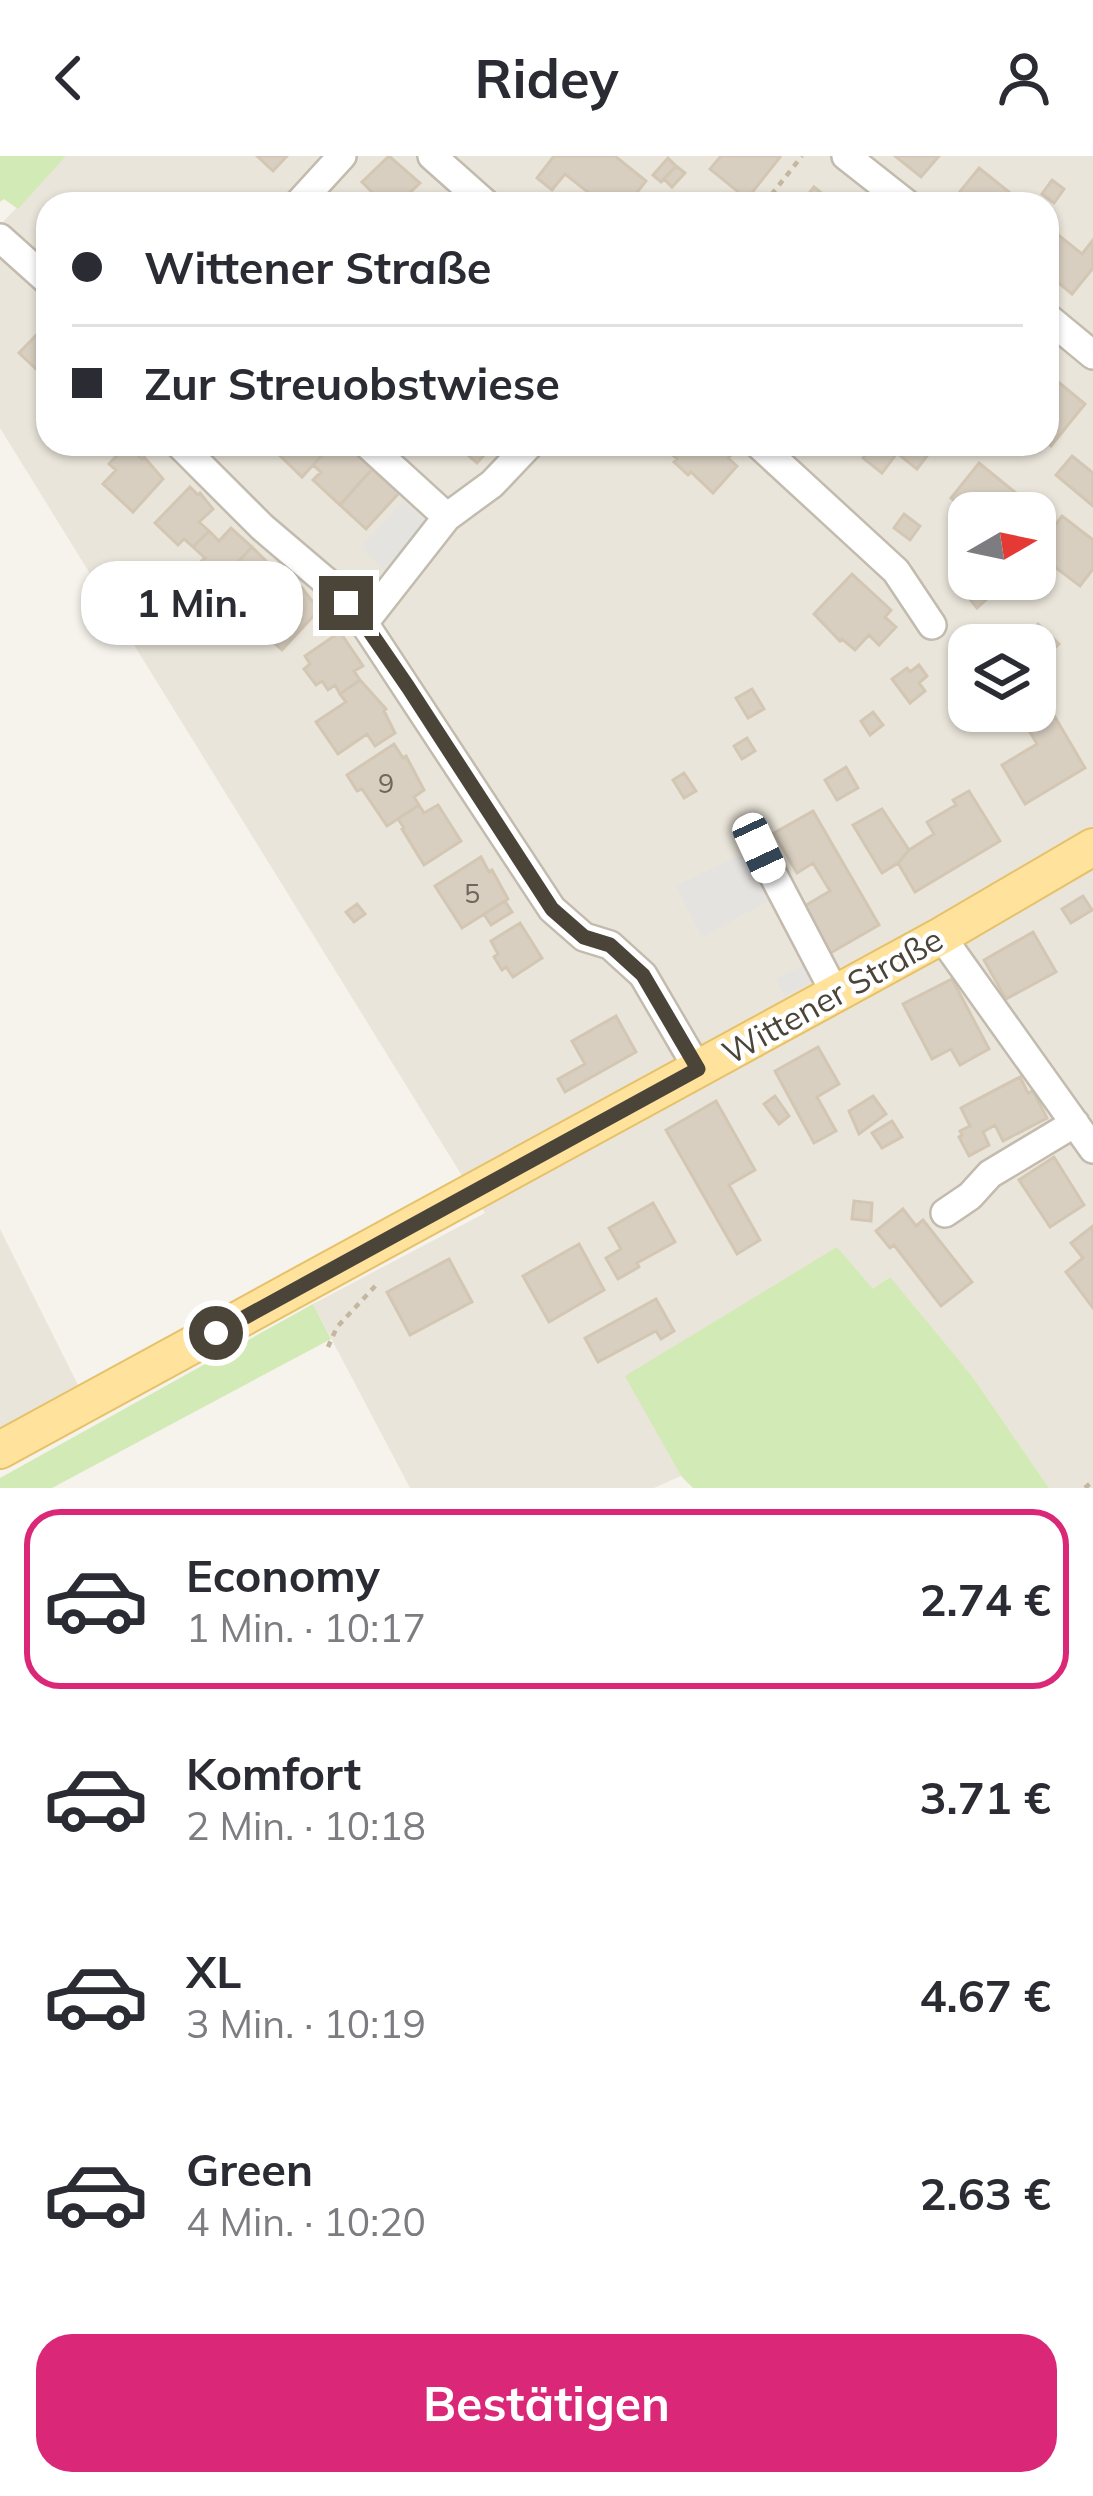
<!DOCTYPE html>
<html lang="de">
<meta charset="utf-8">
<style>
body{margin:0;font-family:Mulish,sans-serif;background:#f7f7f7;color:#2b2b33;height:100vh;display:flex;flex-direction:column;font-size:45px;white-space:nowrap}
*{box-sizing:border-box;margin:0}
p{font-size:39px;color:#7c7c81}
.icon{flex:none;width:66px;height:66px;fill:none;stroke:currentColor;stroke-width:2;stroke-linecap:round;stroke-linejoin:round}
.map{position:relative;height:1332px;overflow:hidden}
.sheet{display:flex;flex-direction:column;background:#fff;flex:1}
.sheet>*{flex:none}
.banner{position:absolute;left:36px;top:36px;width:1023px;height:264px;border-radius:36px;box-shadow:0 3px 9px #0004;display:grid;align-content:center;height:264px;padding:0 36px;background:#fff}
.needle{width:78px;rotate:81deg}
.fabs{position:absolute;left:948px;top:336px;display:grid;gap:24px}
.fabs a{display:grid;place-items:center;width:108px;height:108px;border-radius:24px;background:#fff;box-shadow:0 3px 9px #0004;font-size:60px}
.end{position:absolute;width:54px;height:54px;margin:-27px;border:15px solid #4b4439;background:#fff;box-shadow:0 0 0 6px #fff}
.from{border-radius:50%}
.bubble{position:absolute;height:84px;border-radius:36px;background:#fff;box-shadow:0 3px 9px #0004;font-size:39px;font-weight:700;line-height:84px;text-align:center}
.car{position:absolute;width:36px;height:72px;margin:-36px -18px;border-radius:15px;box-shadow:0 0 9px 3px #0007;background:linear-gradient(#fff 24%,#345 0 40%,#fff 0 76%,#345 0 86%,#fff 0)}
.banner b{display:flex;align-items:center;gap:42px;height:114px;font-size:45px}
.banner b+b{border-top:3px solid #e1e1e2}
.banner i{width:30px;height:30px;background:#2b2b33}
ul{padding:21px 0 0;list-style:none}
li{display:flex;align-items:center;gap:36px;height:180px;margin:0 24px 18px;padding:0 12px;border:6px solid transparent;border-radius:36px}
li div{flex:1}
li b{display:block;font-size:45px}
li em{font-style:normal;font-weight:700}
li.active{border-color:#db2777}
li>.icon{width:108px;height:108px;stroke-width:1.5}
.primary-button{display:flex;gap:24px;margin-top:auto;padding:24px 36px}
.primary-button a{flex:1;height:138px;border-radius:36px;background:#db2777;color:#fff;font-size:48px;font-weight:700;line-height:138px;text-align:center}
header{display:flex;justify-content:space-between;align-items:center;height:156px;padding:0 36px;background:#fff;font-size:54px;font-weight:700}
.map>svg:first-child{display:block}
.residential{fill:#eae5da;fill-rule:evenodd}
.green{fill:#d2eab5}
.parking{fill:#e5e3e0}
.building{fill:#d8cfc1;stroke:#d3c7b4;stroke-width:3}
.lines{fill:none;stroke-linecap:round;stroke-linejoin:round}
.minor-casing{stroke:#c2bbae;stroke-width:32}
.major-casing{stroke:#e6c16a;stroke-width:40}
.path{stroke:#c4b79f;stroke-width:4.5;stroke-dasharray:6 6;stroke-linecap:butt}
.minor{stroke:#fff;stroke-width:27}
.major{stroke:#ffe39c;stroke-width:36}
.route{stroke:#4b4439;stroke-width:15}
.labels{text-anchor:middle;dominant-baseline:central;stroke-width:9;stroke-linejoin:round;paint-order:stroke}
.number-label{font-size:27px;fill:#6e675b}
.street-label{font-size:33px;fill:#4b4439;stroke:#fff}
</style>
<header><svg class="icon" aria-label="back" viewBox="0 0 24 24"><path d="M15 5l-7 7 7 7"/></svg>Ridey<svg class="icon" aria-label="person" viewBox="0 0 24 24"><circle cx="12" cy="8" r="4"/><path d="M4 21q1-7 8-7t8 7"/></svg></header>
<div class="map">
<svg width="1093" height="1332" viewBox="0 0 1093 1332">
<rect width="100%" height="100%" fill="#f6f3ec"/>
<path class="residential" d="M66,0h1027v1332h-44l-77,-112 -83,-99 -15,13 -248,85 55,101 -27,12h-244l-97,-184 172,-91 -485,-785v-203zM48,48h999v240h-999zM969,357h66v66h-66zM969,489h66v66h-66z
M0,1073l80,160 -80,42z"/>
<path class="green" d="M0,0h66l-48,53 -14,-10 -4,3z
M837,1091l36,42 17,-12 82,99 77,112h-356l-12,-12 -56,-100z
M313,1148l18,35 -279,149h-52v-10z"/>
<path class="parking" d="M403,345l23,20 -12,14 1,6 -29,30 -25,-24z
M749,695l24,47 -71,40 -26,-52z
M810,806l8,17 -33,17 -9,-17z"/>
<path class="building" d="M257,0h30l-14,15z
M389,0l31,27 -22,21h-14l-22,-22z
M554,0h61l31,25 -18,23h-25l-38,-30 -13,16 -15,-12z
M721,0h58l1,1 -33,42 -37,-30z
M895,0h44l-18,21z
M668,2l8,8 -15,16 -8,-7z
M676,10l9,7 -13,14 -8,-8z
M979,12l45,36h-64l-6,-5z
M1052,24l12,9 -10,14 -12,-9z
M814,31l21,17h-34z
M1047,70l35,28 11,-14v28l-21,26 -25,-21z
M48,167v57l-29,-27z
M1051,220l34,28 -34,42 -4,-3v-63z
M268,288h50l-1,2 7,7 -22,24z
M455,288h39l-17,19z
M670,288h61l6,5 -9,9 9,8 -24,27 -22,-21 -3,3 -14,-13 3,-3 -11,-10z
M873,288h63l-19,25 -20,-16 -15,20 -19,-15z
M346,289l26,24 -32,36 -27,-25 8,-8 -8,-7 17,-19 8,8z
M124,292l7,6 3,-3 8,8 2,-2 19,22 -30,33 -30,-28 13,-14 -7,-6z
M1072,300l21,17v33l-37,-31z
M979,307l42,34 -13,16h-38l-19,-15z
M372,313l27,24 -33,36 -26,-24z
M190,331l8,8 2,-2 13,16 -14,13 10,9 -16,16 -9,-8 -6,6 -23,-22z
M904,358l16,12 -10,14 -16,-12z
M1062,360l31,24v29l-13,17 -45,-34z
M231,372l21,19 -35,37 -20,-19 8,-7 -12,-11 16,-16 10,10z
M252,391l21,21 -35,36 -21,-20z
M852,418l39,36 -6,7 11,10 -17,18 -10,-10 -14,15 -13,-11 -2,2 -26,-27z
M289,425l10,10 3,-3 17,22 -37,40 -31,-28 2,-2 -7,-6 25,-27 7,6z
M981,432l8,9 -12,11 -8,-10z
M1038,468l21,20 -17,16 -7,-7v-8h-8l-5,-5z
M340,476l23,34 -9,5 6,9 -20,14 -5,-9 -7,5 -6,-9 -6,4 -12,-16 6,-5 -5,-8z
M919,509l8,11 -8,7 6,8 -15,12 -18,-24 15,-11 3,4z
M360,524l26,29 -2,2 11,22 -20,13 -8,-12 -29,20 -22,-32 30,-20 -6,-8z
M752,533l12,20 -16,9 -12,-20z
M873,556l10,13 -13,10 -9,-14z
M1055,561l30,51 -60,36 -23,-39 35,-21 -7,-12z
M747,582l8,13 -13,8 -8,-13z
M394,588l9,14 3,-2 18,34 -10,7 5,8 -32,21 -25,-37 -5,2 -10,-16z
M846,611l12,21 -21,12 -12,-20z
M684,617l12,18 -12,7 -11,-18z
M969,635l31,50 -85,51 -17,-29 11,-13 25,-16 -7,-12 29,-17 -3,-5z
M419,649l5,8 14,-8 23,36 -37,24 -22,-36 2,-1 -6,-9z
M882,653l27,41 -11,13 -16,10 -29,-48z
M813,655l66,114 -52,30 -26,-47 29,-17 -17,-28 -16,10 -23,-40z
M481,701l8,15 3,-2 16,29 -46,29 -27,-42z
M1083,740l9,14 -21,13 -9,-14z
M505,745l7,11 -21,13 -7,-11z
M357,748l8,10 -11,8 -8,-10z
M520,767l22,35 -29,19 -7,-10 -4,3 -8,-13 4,-3 -7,-13z
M1033,776l23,40 -50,27 -22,-39z
M952,823l37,70 -29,16 -9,-16 -19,10 -29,-55z
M616,860l20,36 -71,40 -7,-13 27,-15 -13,-23z
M818,891l21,37 -22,13 19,34 -22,12 -39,-72z
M1020,921l8,16 5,-2 14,27 -44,23 -8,-16 -12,7 6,13 -20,11 -10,-19 3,-2 -2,-4 10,-5 -9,-18z
M775,940l14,20 -10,8 -15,-20z
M873,940l13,18 -27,20 -10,-23z
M716,945l39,69 -26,15 31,55 -23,14 -71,-124z
M892,965l10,16 -20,11 -10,-15z
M1054,1001l30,48 -34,22 -31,-47z
M854,1045l18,2 -1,18 -19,-2z
M653,1047l22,39 -38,21 2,4 -21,12 -12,-21 15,-9 -12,-21z
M903,1053l13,17 7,-6 49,62 -31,24 -47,-61 -4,3 -14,-17z
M1093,1070v82l-27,-36 17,-14 -12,-15z
M579,1088l25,46 -55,32 -26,-46z
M449,1103l23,43 -62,33 -23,-43z
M656,1143l18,32 -13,8 -5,-8 -58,31 -13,-24z"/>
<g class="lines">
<g class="minor-casing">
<path id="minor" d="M432,0l54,48
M846,0l61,48
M298,48l44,-48
M0,82l48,43
M1047,161l46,38
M179,288l83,83 67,57 35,39 188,286 32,28 26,8 33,30 55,94
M367,288l80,73
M758,288l138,127 36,54
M364,467l83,-106 45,-33 38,-40
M759,692l76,145
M941,780l152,213
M945,1057l25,-17 20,-22 85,-51"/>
</g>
<g class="major-casing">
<path id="major" d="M0,1294l941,-514 152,-89"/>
</g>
<path class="path" d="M764,48l38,-48
M328,1191l9,-20 42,-45
M1085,1332l8,-7"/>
<use href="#minor" class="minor"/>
<use href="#major" class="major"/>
</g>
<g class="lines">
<path class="route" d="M216,1177l482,-264 -55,-94 -33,-30 -26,-8 -32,-28 -144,-222 -44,-64 -18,-20"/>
</g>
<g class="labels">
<g class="number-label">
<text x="386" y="627">9</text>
<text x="472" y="737">5</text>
</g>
<g class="street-label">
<text transform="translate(832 839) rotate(-29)">Wittener Straße</text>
</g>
</g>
</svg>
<div class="fabs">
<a><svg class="needle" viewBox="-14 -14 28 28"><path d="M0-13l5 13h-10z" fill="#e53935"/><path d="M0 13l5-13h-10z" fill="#7c7c81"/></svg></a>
<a><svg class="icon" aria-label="layers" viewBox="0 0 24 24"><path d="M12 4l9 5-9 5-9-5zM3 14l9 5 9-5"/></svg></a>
</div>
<i class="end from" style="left:216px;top:1177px"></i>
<i class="end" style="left:346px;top:447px"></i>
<div class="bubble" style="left:81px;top:405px;width:222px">1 Min.</div>
<i class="car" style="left:759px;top:692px;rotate:155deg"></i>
<div class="banner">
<b><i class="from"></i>Wittener Straße</b>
<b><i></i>Zur Streuobstwiese</b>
</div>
</div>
<section class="sheet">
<ul>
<li class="active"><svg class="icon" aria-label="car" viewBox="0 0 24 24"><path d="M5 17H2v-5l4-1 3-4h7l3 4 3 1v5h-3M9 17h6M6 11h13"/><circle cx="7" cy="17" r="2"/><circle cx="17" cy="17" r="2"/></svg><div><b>Economy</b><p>1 Min. · 10:17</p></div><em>2.74 €</em></li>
<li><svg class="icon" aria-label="car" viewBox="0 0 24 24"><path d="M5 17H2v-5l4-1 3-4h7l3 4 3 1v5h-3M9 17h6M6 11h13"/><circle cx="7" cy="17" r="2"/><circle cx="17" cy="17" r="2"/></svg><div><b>Komfort</b><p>2 Min. · 10:18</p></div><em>3.71 €</em></li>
<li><svg class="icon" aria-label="car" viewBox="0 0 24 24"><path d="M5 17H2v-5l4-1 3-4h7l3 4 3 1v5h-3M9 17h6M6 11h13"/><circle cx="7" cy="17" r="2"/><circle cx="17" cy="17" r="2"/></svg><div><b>XL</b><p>3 Min. · 10:19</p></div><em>4.67 €</em></li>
<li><svg class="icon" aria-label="car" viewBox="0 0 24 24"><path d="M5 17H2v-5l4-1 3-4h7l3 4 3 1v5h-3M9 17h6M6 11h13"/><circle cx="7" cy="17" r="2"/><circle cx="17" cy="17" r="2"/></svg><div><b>Green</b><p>4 Min. · 10:20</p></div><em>2.63 €</em></li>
</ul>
<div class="primary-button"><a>Bestätigen</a></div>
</section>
